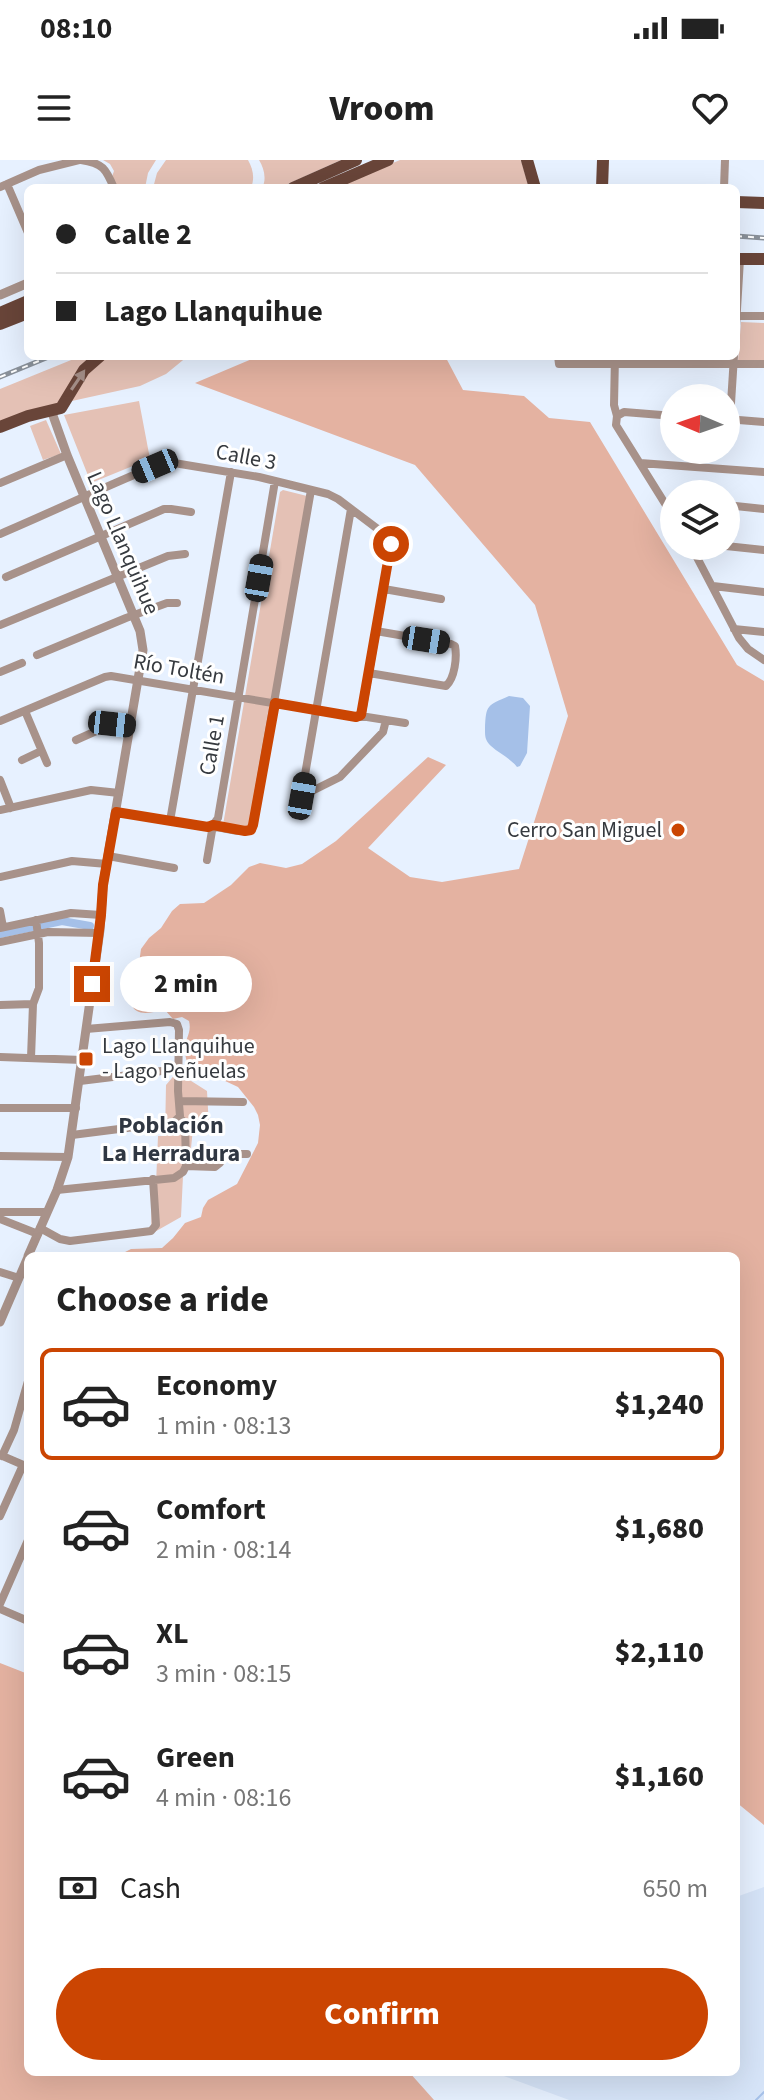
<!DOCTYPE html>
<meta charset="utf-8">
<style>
body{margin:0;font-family:"Source Sans 3",sans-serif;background:#f6f6f6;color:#222;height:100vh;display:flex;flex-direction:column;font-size:30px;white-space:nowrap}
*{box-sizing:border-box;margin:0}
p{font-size:26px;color:#767676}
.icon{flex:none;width:44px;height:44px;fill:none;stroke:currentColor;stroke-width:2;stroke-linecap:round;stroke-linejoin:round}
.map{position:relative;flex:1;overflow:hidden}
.drawer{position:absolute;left:24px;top:1092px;width:716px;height:824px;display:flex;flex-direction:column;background:#fff;border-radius:12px;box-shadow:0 8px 32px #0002}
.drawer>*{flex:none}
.top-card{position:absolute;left:24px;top:24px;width:716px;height:176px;border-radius:12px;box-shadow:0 8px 32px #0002;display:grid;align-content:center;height:176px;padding:0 32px;background:#fff}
.needle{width:52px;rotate:272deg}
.fabs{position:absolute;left:660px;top:224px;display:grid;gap:16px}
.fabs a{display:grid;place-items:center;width:80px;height:80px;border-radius:50%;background:#fff;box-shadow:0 8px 32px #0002;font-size:40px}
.end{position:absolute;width:36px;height:36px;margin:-18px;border:10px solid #cb4502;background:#fff;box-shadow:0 0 0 4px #fff}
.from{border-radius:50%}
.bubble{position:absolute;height:56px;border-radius:28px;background:#fff;box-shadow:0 8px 32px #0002;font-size:26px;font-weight:800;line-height:56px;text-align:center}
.car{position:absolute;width:24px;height:48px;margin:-24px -12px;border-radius:10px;box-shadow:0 0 6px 2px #0007;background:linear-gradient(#222 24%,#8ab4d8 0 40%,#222 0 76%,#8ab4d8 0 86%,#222 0)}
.top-card b{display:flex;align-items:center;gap:28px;height:76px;font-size:30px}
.top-card b+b{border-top:2px solid #e0e0e0}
.top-card i{width:20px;height:20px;background:#222}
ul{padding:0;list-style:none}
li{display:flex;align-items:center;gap:24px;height:112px;margin:0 16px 12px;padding:0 16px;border:4px solid transparent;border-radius:12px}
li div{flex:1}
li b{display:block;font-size:30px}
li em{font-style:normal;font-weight:800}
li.current{border-color:#cb4502}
li>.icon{width:72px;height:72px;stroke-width:1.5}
h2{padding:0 32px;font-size:36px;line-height:96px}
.pay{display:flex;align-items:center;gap:20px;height:88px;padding:0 32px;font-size:30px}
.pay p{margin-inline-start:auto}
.cta{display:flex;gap:16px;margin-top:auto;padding:16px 32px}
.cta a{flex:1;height:92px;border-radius:48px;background:#cb4502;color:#fff;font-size:32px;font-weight:800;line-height:92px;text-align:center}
.status{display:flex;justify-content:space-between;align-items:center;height:56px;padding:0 40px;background:#fff;direction:ltr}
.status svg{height:22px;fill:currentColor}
header{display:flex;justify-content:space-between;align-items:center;height:104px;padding:0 32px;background:#fff;font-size:36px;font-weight:800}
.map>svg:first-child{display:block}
.built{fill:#d6e4f8}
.green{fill:#e4c1b5}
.forest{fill:#e4b2a1}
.water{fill:#a5c0e8}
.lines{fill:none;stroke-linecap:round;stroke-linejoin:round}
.stream{stroke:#a5c0e8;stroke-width:2}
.canal{stroke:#a5c0e8;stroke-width:8}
.minor{stroke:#a8928a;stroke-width:8}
.tertiary{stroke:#a8928a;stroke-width:9}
.primary{stroke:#694539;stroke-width:12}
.rail-casing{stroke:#8a919a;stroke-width:5}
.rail{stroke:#fff;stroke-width:2;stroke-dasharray:6;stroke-linecap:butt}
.oneway{fill:#a58f88}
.route{stroke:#cb4502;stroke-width:10}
.poi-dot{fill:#cb4502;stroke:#fff;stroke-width:3}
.labels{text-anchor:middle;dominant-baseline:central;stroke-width:6;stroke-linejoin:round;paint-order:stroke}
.street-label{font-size:22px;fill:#363a3f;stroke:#fff}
.poi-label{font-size:22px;fill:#363a3f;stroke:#fff;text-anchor:end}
.neighbourhood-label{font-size:24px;font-weight:bold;fill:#303742;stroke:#fff}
</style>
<div class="status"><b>08:10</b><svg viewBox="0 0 49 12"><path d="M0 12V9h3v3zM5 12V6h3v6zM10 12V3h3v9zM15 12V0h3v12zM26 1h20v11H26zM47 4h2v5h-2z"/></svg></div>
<header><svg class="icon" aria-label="menu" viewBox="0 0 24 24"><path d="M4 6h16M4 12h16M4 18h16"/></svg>Vroom<svg class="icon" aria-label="heart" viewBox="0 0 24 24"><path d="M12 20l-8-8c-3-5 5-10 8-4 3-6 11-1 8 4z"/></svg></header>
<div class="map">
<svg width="764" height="1940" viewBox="0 0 764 1940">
<rect width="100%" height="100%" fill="#e7f1ff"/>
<path class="built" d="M764,1727v213h-195l-76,-28h243v-175z"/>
<path class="green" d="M103,0h53l-8,13 -3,15h-37l6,-17 -4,-7z
M166,0h82c5,9 7,18 3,28h-98l4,-15z
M259,0h82l-62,28h-17c5,-9 2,-20 -3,-28z
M400,0h121l8,28h-195z
M741,162l23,1v39l-26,-1z
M81,196h107l-22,18 -26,12 -109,24 -31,12v-33z
M139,241l11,58 -59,24 -27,-68z
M46,260l15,34 -18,6 -13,-34z
M283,330l24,6 -57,330 -3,3 -24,-4 57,-333z
M177,912l30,19 2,36 -16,2 -4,38 -6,9 -2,41 -30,17 1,-44 4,-6 2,-48h7l1,-51z"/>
<path class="forest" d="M259,196h186l18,34 61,6 25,22 41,4 147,243 27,16v1144l-28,-23v-546h-619l14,-7 31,-1 11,-10 12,-15 16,-6 2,-9 5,-8 29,-16 21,-41 2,-18 -2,-10 -4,-8 -16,-20 -15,-7 -28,-4c-5,-7 -11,-18 -10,-27 0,-11 7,-16 4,-28l-7,-4 -9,2 -8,-9c-12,2 -30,8 -34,-7l3,-5 -1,-7 3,-6 5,-36 8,-11 12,-10 11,-17 8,-7 24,-1 27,-18 18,-18 11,-4 26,5 16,-4 34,-23 92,-84 18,8 -78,83 42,29 32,5 77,-13 49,-153 -33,-111 -120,-140 -220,-82z
M0,1503l28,11 -2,106h2v292h381l25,28h-434z"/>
<path class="water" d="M509,536l14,2 7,8 -3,47 -7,13 -3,1c-7,-9 -17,-13 -26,-21 -6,-6 -6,-9 -6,-17 1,-25 2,-23 24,-33z"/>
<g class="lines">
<path class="stream" d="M756,1940l8,-8"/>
<path class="canal" d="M0,774l62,-13 28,5"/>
<path class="minor" d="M81,0c22,3 25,9 33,28
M7,24l21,49
M0,27l39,-17 40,-10
M724,28l1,-28
M736,156h28
M736,166l4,-67
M558,196l1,8h205
M615,196l-1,49 3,11 -1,9 58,93
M617,256l7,-4 50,4
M726,259l38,3
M730,259l4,-63
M640,303l124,9
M0,323l67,-28
M726,345l38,4
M0,374c54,-23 106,-48 160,-70l8,-2 91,15 69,17 10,5 49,37 4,8 -29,169 -2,3
M691,386l48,92 9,11 16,11
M726,386l38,4
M6,417l158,-68h7l20,3
M713,426l51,6
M384,429l57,10
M0,465l168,-69 17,-2
M734,469l30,3
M37,495l89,-37 41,-15h10
M0,512l22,-9
M369,513l77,13c9,-8 11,-29 9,-40l-4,-2 -75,-13
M25,551l22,52
M0,561l105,-44 6,-1 245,41h11l38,6
M76,580l36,-16 19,2
M22,600l19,-9
M0,620l11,28
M302,636l38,-19 43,-45 3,-12
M0,650l91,-20 28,3
M116,652l90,15c14,-2 32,8 46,2l59,-339
M298,655l53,-306
M170,661l61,-349
M108,696l66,12
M207,700l6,-35 5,-7 57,-337
M0,717l72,-16 35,3
M0,751l3,16
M0,768l71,-15 30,2
M0,782l48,-10 51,1
M0,845l33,-1
M0,897l82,3
M31,898l2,-54 6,-16v-45l-3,-23
M80,921l98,-12
M180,941l63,1
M0,948h76
M180,958l5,5 1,43
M72,975l102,-13 6,-6 -2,-25 1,-61 -2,-6 -7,-2 -84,7
M0,996l68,1
M186,1006l29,1 5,-4v-7l2,-2h25
M57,1030l117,-12 9,-6 3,-6
M0,1052h47
M0,1059l38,15
M40,1068l20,11 10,2 81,-10 5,-6 -3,-46
M0,1112l19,6
M0,1295l28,12
M2,1296l12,-26 14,-49
M0,1356l23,-51
M0,1444l28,-64
M0,1449l28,12"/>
<path class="tertiary" d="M0,135l28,-12
M28,1096l29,-66 11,-33 32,-227 3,-45 40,-235 -3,-19 -73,-176 -16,-45
M0,1162l28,-65"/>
<path class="primary" d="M527,0l8,28
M293,28l63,-28
M323,28l65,-28
M602,28l1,-28
M736,42l28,1
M736,99h28
M0,153l28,-12
M0,164l28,-11
M0,267l28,-11 33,-8 23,-38 16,-14"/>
<g class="rail-casing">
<path id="rail" d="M736,76l28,2
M0,217l51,-21"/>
</g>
<use href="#rail" class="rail"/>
</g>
<defs><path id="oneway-solid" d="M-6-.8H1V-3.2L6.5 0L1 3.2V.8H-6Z" transform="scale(2)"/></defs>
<use class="oneway" href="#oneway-solid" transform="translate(78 220) rotate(-56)"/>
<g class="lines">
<path class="route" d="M92,824l9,-69 2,-30 13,-73 92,15 5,-2 32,6 6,-1 2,-5 22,-122 81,14 5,-2 30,-171"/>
</g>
<g class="poi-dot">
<circle cx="678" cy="670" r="8"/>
<rect x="78" y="891" width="16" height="16" rx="4"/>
</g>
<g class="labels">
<g class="street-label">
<text transform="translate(246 297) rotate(11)">Calle 3</text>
<text transform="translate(123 383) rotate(67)">Lago Llanquihue</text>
<text transform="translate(179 509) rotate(10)">Río Toltén</text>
<text transform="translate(212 585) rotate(-80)">Calle 1</text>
</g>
<g class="poi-label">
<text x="662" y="670">Cerro San Miguel</text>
<text x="102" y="886" text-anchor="start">Lago Llanquihue<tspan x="102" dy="25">- Lago Peñuelas</tspan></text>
</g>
<g class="neighbourhood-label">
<text x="171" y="965">Población<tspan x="171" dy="28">La Herradura</tspan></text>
</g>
</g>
</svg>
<div class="fabs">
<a><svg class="needle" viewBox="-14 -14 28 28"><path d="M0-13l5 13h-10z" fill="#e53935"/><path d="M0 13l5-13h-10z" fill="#767676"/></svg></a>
<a><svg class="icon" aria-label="layers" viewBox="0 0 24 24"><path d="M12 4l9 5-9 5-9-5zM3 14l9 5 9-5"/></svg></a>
</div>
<i class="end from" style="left:391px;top:384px"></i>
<i class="end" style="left:92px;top:824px"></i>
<div class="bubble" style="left:120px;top:796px;width:132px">2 min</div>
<i class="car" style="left:155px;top:306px;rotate:247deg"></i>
<i class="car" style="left:259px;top:418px;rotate:10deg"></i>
<i class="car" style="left:426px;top:480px;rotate:99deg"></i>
<i class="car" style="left:112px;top:564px;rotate:96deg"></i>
<i class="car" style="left:302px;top:636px;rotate:10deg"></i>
<div class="top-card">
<b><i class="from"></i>Calle 2</b>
<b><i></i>Lago Llanquihue</b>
</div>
<section class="drawer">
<h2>Choose a ride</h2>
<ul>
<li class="current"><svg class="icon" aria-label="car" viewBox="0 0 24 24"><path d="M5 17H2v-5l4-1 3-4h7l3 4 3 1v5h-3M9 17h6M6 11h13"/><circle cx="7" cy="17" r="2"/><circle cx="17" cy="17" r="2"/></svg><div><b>Economy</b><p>1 min · 08:13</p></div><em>$1,240</em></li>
<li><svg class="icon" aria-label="car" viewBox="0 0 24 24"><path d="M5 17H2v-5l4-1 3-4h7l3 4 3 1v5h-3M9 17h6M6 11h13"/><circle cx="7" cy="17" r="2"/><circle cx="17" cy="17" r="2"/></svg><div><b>Comfort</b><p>2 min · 08:14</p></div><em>$1,680</em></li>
<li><svg class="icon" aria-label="car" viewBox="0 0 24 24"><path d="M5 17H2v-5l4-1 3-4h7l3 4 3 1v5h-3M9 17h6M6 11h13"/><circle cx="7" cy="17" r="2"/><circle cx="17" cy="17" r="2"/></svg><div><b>XL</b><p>3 min · 08:15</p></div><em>$2,110</em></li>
<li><svg class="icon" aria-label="car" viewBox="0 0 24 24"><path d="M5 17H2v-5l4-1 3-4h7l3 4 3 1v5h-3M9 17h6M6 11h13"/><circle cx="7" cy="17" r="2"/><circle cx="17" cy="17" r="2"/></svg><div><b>Green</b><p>4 min · 08:16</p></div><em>$1,160</em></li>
</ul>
<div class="pay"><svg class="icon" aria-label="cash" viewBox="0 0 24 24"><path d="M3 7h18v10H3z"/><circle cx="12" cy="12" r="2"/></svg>Cash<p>650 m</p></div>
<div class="cta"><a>Confirm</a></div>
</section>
</div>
